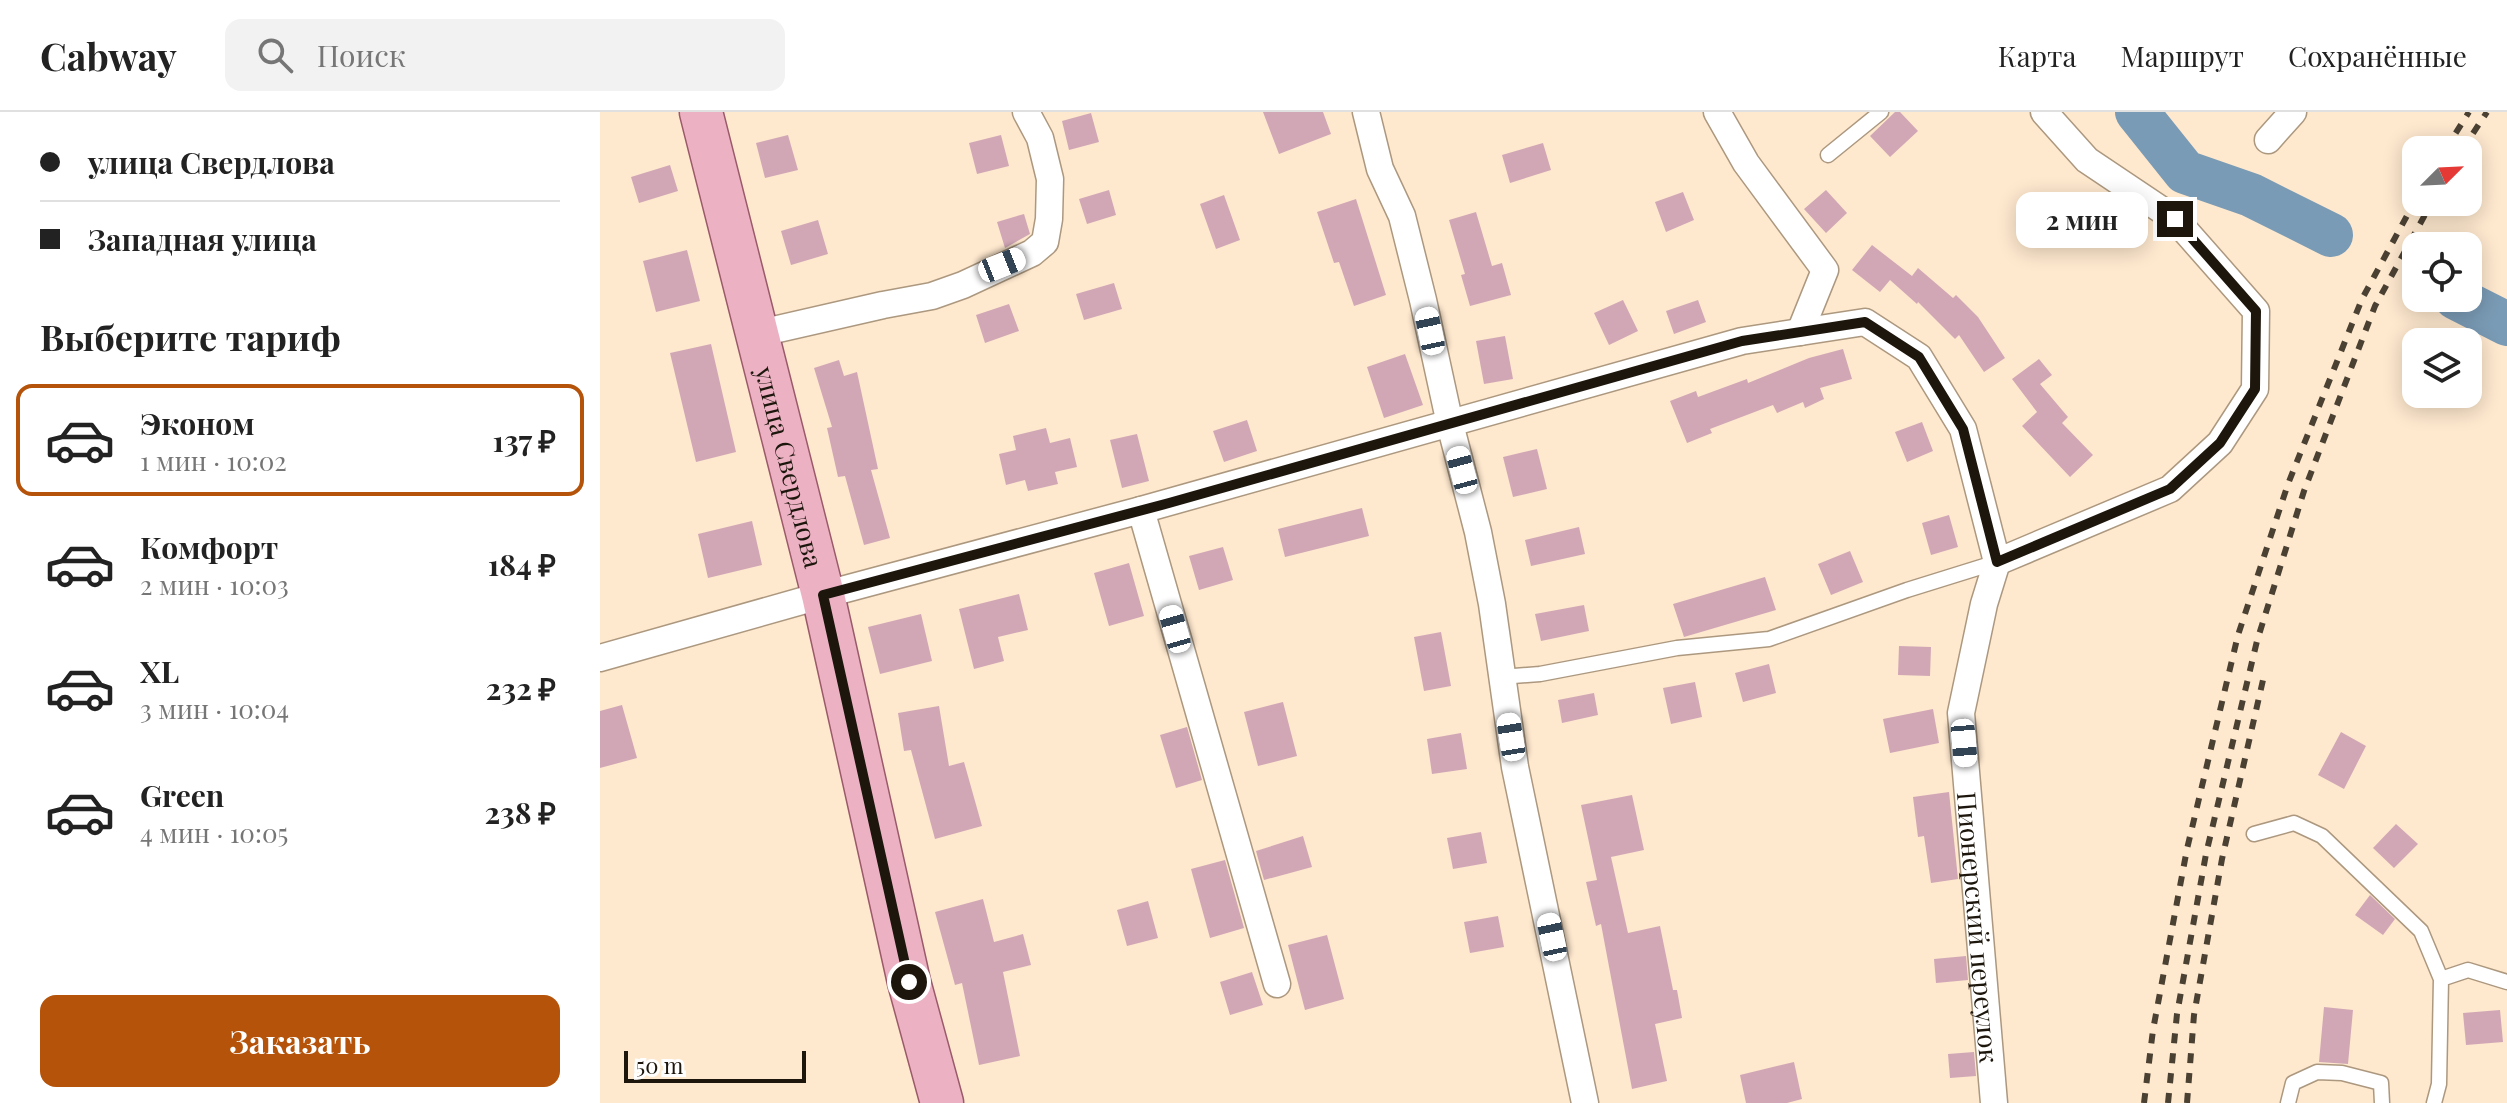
<!DOCTYPE html>
<html lang="ru">
<meta charset="utf-8">
<style>
body{margin:0;font-family:"Playfair Display",serif;background:#f2f2f2;color:#222;height:100vh;display:flex;flex-direction:column;font-size:30px;white-space:nowrap}
*{box-sizing:border-box;margin:0}
p{font-size:26px;color:#767676}
.icon{flex:none;width:44px;height:44px;fill:none;stroke:currentColor;stroke-width:2;stroke-linecap:round;stroke-linejoin:round}
.map{position:relative;flex:1;overflow:hidden}
.details{display:flex;flex-direction:column;background:#fff;width:600px}
.details>*{flex:none}
.banner{display:grid;align-content:center;height:176px;padding:0 40px;background:#fff}
.needle{width:52px;rotate:66deg}
.fabs{position:absolute;left:1802px;top:24px;display:grid;gap:16px}
.fabs a{display:grid;place-items:center;width:80px;height:80px;border-radius:16px;background:#fff;box-shadow:0 4px 20px #0003;font-size:40px}
.scale{position:absolute;left:24px;bottom:20px;width:182px;box-sizing:border-box;padding-left:8px;border:4px solid #1d160c;border-top:0;font-size:22px;line-height:28px;white-space:nowrap;color:#1d160c;-webkit-text-stroke:6px #fff;paint-order:stroke}
.end{position:absolute;width:36px;height:36px;margin:-18px;border:10px solid #1d160c;background:#fff;box-shadow:0 0 0 4px #fff}
.from{border-radius:50%}
.bubble{position:absolute;height:56px;border-radius:16px;background:#fff;box-shadow:0 4px 20px #0003;font-size:26px;font-weight:700;line-height:56px;text-align:center}
.car{position:absolute;width:24px;height:48px;margin:-24px -12px;border-radius:10px;box-shadow:0 0 6px 2px #0007;background:linear-gradient(#fff 24%,#345 0 40%,#fff 0 76%,#345 0 86%,#fff 0)}
.banner b{display:flex;align-items:center;gap:28px;height:76px;font-size:30px}
.banner b+b{border-top:2px solid #e0e0e0}
.banner i{width:20px;height:20px;background:#222}
ul{padding:0;list-style:none}
li{display:flex;align-items:center;gap:24px;height:112px;margin:0 16px 12px;padding:0 24px;border:4px solid transparent;border-radius:16px}
li div{flex:1}
li b{display:block;font-size:30px}
li em{font-style:normal;font-weight:700}
li.on{border-color:#b45309}
li>.icon{width:72px;height:72px;stroke-width:1.5}
h2{padding:0 40px;font-size:36px;line-height:96px}
.button{display:flex;gap:16px;margin-top:auto;padding:16px 40px}
.button a{flex:1;height:92px;border-radius:16px;background:#b45309;color:#fff;font-size:32px;font-weight:700;line-height:92px;text-align:center}
header{display:flex;align-items:center;gap:48px;box-sizing:border-box;height:112px;padding:0 40px;background:#fff;border-bottom:2px solid #e0e0e0}
header strong{font-size:38px}
nav{display:flex;gap:44px;margin-inline-start:auto;font-size:28px}
.search{width:560px;height:72px;background:#f2f2f2;display:flex;align-items:center;gap:20px;box-sizing:border-box;padding:0 28px;border-radius:16px;color:#767676;font-size:30px}
main{display:flex;flex:1;min-height:0}
.map>svg:first-child{display:block}
.lines{fill:none;stroke-linecap:round;stroke-linejoin:round}
.river{stroke:#7a9bb5;stroke-width:44}
.building{fill:#d1a7b6}
.lane-casing{stroke:#ac987f;stroke-width:17}
.street-casing{stroke:#ac987f;stroke-width:29}
.primary-casing{stroke:#9b5a6a;stroke-width:45}
.lane{stroke:#fff;stroke-width:14}
.street{stroke:#fff;stroke-width:26}
.primary{stroke:#ecb2c4;stroke-width:42}
.rail{stroke:#4b4133;stroke-width:6;stroke-dasharray:10 10;stroke-linecap:butt}
.route{stroke:#1d160c;stroke-width:10}
.labels{text-anchor:middle;dominant-baseline:central;stroke-width:6;stroke-linejoin:round;paint-order:stroke}
.street-label{font-size:26px;fill:#1d160c;stroke:#fff}
</style>
<header>
<strong>Cabway</strong>
<div class="search"><svg class="icon" aria-label="search" viewBox="0 0 24 24"><circle cx="10" cy="10" r="6"/><path d="M15 15l6 6"/></svg>Поиск</div>
<nav><a>Карта</a><a>Маршрут</a><a>Сохранённые</a></nav>
</header>
<main>
<section class="details">
<div class="banner">
<b><i class="from"></i>улица Свердлова</b>
<b><i></i>Западная улица</b>
</div>
<h2>Выберите тариф</h2>
<ul>
<li class="on"><svg class="icon" aria-label="car" viewBox="0 0 24 24"><path d="M5 17H2v-5l4-1 3-4h7l3 4 3 1v5h-3M9 17h6M6 11h13"/><circle cx="7" cy="17" r="2"/><circle cx="17" cy="17" r="2"/></svg><div><b>Эконом</b><p>1 мин · 10:02</p></div><em>137 ₽</em></li>
<li><svg class="icon" aria-label="car" viewBox="0 0 24 24"><path d="M5 17H2v-5l4-1 3-4h7l3 4 3 1v5h-3M9 17h6M6 11h13"/><circle cx="7" cy="17" r="2"/><circle cx="17" cy="17" r="2"/></svg><div><b>Комфорт</b><p>2 мин · 10:03</p></div><em>184 ₽</em></li>
<li><svg class="icon" aria-label="car" viewBox="0 0 24 24"><path d="M5 17H2v-5l4-1 3-4h7l3 4 3 1v5h-3M9 17h6M6 11h13"/><circle cx="7" cy="17" r="2"/><circle cx="17" cy="17" r="2"/></svg><div><b>XL</b><p>3 мин · 10:04</p></div><em>232 ₽</em></li>
<li><svg class="icon" aria-label="car" viewBox="0 0 24 24"><path d="M5 17H2v-5l4-1 3-4h7l3 4 3 1v5h-3M9 17h6M6 11h13"/><circle cx="7" cy="17" r="2"/><circle cx="17" cy="17" r="2"/></svg><div><b>Green</b><p>4 мин · 10:05</p></div><em>238 ₽</em></li>
</ul>
<div class="button"><a>Заказать</a></div>
</section>
<div class="map">
<svg width="1907" height="991" viewBox="0 0 1907 991">
<rect width="100%" height="100%" fill="#fee8ce"/>
<g class="lines">
<path class="river" d="M1537,0l48,60 66,23 80,40
M1856,186l51,26"/>
</g>
<path class="building" d="M663,0h60l8,22 -52,20z
M1295,0h5l18,19 -28,26 -20,-21z
M491,1l8,29 -30,8 -7,-29z
M188,23l10,35 -33,8 -9,-35z
M401,23l8,31 -32,8 -8,-31z
M943,31l8,27 -41,13 -8,-28z
M70,53l8,26 -39,12 -8,-26z
M509,78l7,25 -29,9 -8,-25z
M1226,78l21,23 -21,20 -22,-24z
M1083,80l11,28 -28,12 -11,-30z
M624,83l16,45 -24,9 -16,-45z
M756,87l30,96 -32,11 -15,-44 -5,1 -17,-51z
M876,100l16,54 10,-3 9,32 -41,11 -9,-31 4,-1 -16,-54z
M424,102l6,20 -25,14 -8,-26z
M218,108l10,34 -37,11 -10,-34z
M1272,133l40,31 6,-8 35,30 3,-3 22,22 27,41 -21,14 -25,-37 -4,4 -37,-37 -1,2 -27,-24 -10,12 -28,-22z
M87,138l13,51 -44,11 -13,-51z
M514,171l8,26 -38,11 -8,-26z
M1023,188l15,31 -29,14 -15,-32z
M1098,188l8,22 -32,12 -8,-23z
M409,192l10,27 -34,12 -9,-28z
M905,224l8,43 -29,5 -8,-43z
M111,232l25,108 -40,10 -26,-109z
M1243,237l9,30 -32,9 4,11 -19,9 -2,-6 -26,11 -4,-8 -63,24 2,4 -25,10 -17,-42 26,-10 2,6 49,-18 1,4 61,-25z
M805,242l18,51 -39,13 -17,-51z
M1439,247l13,16 -12,9 28,33 -6,6 31,32 -23,22 -48,-51 15,-14 -25,-33z
M239,248l5,16 13,-4 21,97 -7,1 19,68 -26,7 -19,-69 -7,1 -11,-49 5,-1 -18,-59z
M647,308l10,31 -33,11 -11,-31z
M1322,310l11,29 -26,11 -12,-30z
M446,316l4,15 20,-5 7,29 -22,5 3,12 -30,7 -3,-11 -19,5 -7,-31 17,-4 -3,-14z
M537,322l12,47 -27,7 -12,-48z
M937,337l10,40 -34,8 -10,-40z
M762,396l7,28 -84,21 -7,-28z
M1349,403l9,32 -27,8 -9,-32z
M152,409l10,44 -54,13 -10,-44z
M979,415l6,27 -54,12 -6,-26z
M623,435l10,33 -34,10 -10,-34z
M1250,439l13,31 -32,13 -13,-31z
M529,451l15,53 -35,10 -15,-53z
M1165,465l11,33 -92,27 -11,-33z
M419,482l9,36 -30,7 6,24 -30,8 -15,-60z
M984,493l5,26 -48,10 -6,-27z
M321,502l11,47 -52,13 -12,-47z
M841,520l10,54 -27,5 -10,-54z
M1299,534l32,1 -1,29 -32,-1z
M1169,552l7,29 -33,9 -8,-29z
M1095,570l7,35 -31,7 -8,-36z
M994,581l4,22 -36,8 -4,-23z
M683,590l14,54 -39,10 -14,-54z
M22,593l15,53 -37,10v-57z
M339,594l10,60 15,-4 18,64 -47,13 -24,-89 -7,1 -6,-38z
M1333,597l6,34 -49,10 -7,-34z
M587,615l15,53 -26,8 -16,-53z
M1741,620l25,14 -22,43 -26,-14z
M861,621l6,36 -35,5 -5,-35z
M1349,680l9,87 -27,4 -7,-47 -6,1 -5,-40z
M1032,683l12,55 -33,7 17,76 32,-7 13,64h4l5,28 -27,6 12,57 -35,8 -31,-165 -5,2 -10,-44 11,-2 -16,-75z
M1796,712l22,20 -24,24 -21,-20z
M881,720l6,31 -34,6 -6,-31z
M703,724l9,31 -48,13 -8,-29z
M625,748l19,68 -34,10 -19,-69z
M1770,783l25,24 -12,16 -28,-20z
M383,787l11,43 29,-8 8,31 -28,7 17,84 -41,9 -17,-82 -7,2 -20,-73z
M548,789l10,37 -31,8 -10,-36z
M898,804l6,31 -34,6 -6,-31z
M727,823l17,64 -39,11 -17,-65z
M1366,844l2,24 -32,3 -2,-24z
M652,860l11,33 -33,10 -10,-33z
M1724,895l29,3 -5,54 -29,-2z
M1900,898l3,32 -37,3 -3,-32z
M1374,940l2,24 -26,2 -2,-24z
M1194,950l8,37 -15,4h-41l-6,-28z"/>
<g class="lines">
<g class="lane-casing">
<path id="lane" d="M1228,43l53,-43
M901,565l39,-3 137,-26 92,-9 138,-49 90,-28
M1654,722l40,-11 28,13 99,95 20,48 -2,105 -5,19
M1841,867l27,-9 39,12
M1688,991l5,-20 24,-11 25,1 39,10 1,20"/>
</g>
<g class="street-casing">
<g id="street">
<path d="M766,0l14,57 22,47 21,84 27,124 28,108 14,72 23,163 70,336"/>
<path d="M1117,0l29,51 79,107 -25,62"/>
<path d="M1668,28l25,-28"/>
<path d="M156,222l127,-29 49,-9 31,-11 69,-32 13,-11 4,-23 1,-40 -10,-41 -14,-26"/>
<path d="M541,398l136,474"/>
<path d="M1397,450l173,-73 50,-46 35,-54 1,-78 -81,-92 -88,-59 -43,-48"/>
<path id="s1" d="M0,546l223,-63 318,-85 601,-169 123,-19 54,35 44,72 34,133 -13,42 -23,109 33,390"/>
</g>
</g>
<g class="primary-casing">
<g id="primary">
<path id="s2" d="M101,0l122,483 86,387 33,121"/>
</g>
</g>
<use href="#lane" class="lane"/>
<use href="#street" class="street"/>
<use href="#primary" class="primary"/>
<path class="rail" d="M1845,38l24,-38
M1862,38l25,-38
M1544,991l9,-73 34,-181 51,-214 50,-151 74,-185 54,-100
M1568,991l9,-89 29,-160 51,-213 47,-150 71,-185 57,-104
M1587,991l7,-88 28,-156 41,-179"/>
</g>
<g class="lines">
<path class="route" d="M309,870l-86,-387 346,-92 573,-162 123,-19 54,35 44,72 34,133 173,-73 50,-46 35,-54 1,-78 -81,-92"/>
</g>
<g class="labels">
<g class="street-label">
<text stroke="none"><textPath href="#s2" startOffset="366">улица Свердлова</textPath></text>
<text stroke="none"><textPath href="#s1" startOffset="1966">Пионерский переулок</textPath></text>
</g>
</g>
</svg>
<div class="fabs">
<a><svg class="needle" viewBox="-14 -14 28 28"><path d="M0-13l5 13h-10z" fill="#e53935"/><path d="M0 13l5-13h-10z" fill="#767676"/></svg></a>
<a><svg class="icon" aria-label="locate" viewBox="0 0 24 24"><circle cx="12" cy="12" r="6"/><path d="M12 2v4M12 18v4M2 12h4M18 12h4"/></svg></a>
<a><svg class="icon" aria-label="layers" viewBox="0 0 24 24"><path d="M12 4l9 5-9 5-9-5zM3 14l9 5 9-5"/></svg></a>
</div>
<div class="scale">50 m</div>
<i class="end from" style="left:309px;top:870px"></i>
<i class="end" style="left:1575px;top:107px"></i>
<div class="bubble" style="left:1416px;top:80px;width:132px">2 мин</div>
<i class="car" style="left:402px;top:153px;rotate:68deg"></i>
<i class="car" style="left:830px;top:219px;rotate:348deg"></i>
<i class="car" style="left:862px;top:358px;rotate:345deg"></i>
<i class="car" style="left:575px;top:517px;rotate:344deg"></i>
<i class="car" style="left:911px;top:625px;rotate:351deg"></i>
<i class="car" style="left:1364px;top:631px;rotate:175deg"></i>
<i class="car" style="left:952px;top:825px;rotate:348deg"></i>
</div>
</main>
